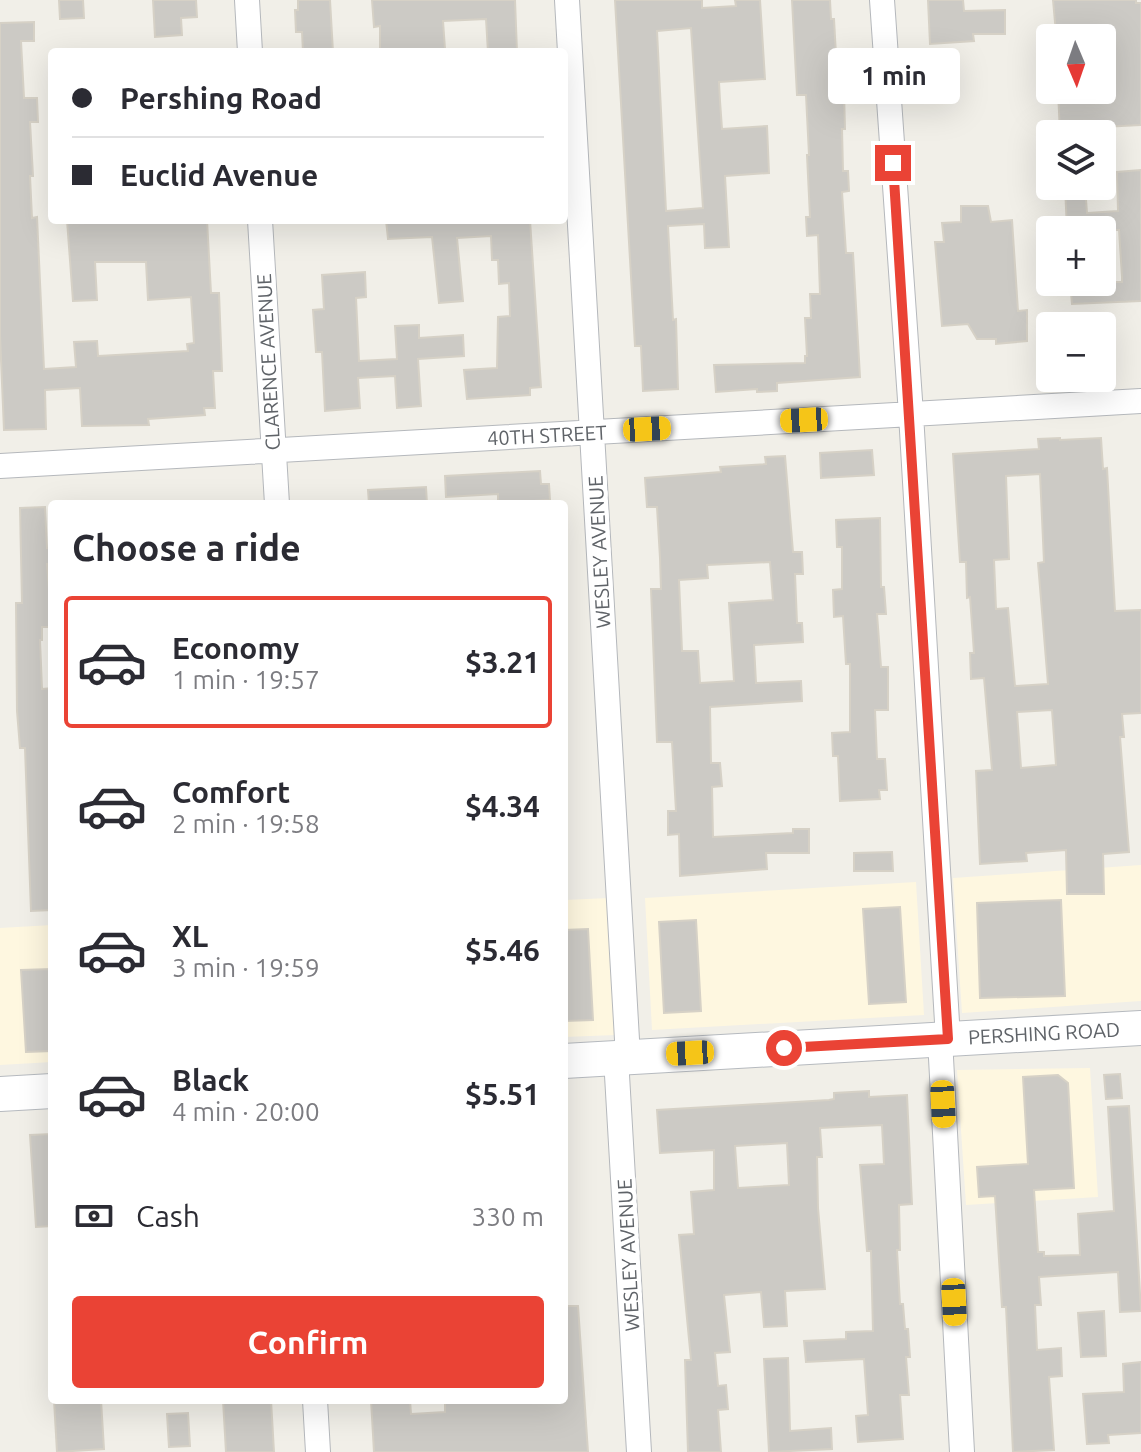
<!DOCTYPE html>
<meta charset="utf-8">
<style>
body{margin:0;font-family:Ubuntu,sans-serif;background:#f7f7f7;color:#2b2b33;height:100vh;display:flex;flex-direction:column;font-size:30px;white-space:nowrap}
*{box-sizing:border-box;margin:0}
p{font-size:26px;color:#7c7c81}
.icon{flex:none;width:44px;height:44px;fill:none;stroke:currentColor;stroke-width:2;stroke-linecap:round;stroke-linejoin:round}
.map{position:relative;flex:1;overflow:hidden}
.sheet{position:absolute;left:48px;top:500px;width:520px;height:904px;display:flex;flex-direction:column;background:#fff;border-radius:8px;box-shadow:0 8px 32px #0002}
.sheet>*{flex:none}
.top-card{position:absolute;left:48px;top:48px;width:520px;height:176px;border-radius:8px;box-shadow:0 8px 32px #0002;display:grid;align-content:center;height:176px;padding:0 24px;background:#fff}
.needle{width:52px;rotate:178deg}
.tools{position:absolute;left:1036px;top:24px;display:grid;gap:16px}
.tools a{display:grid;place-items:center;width:80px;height:80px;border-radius:8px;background:#fff;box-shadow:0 8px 32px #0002;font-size:40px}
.end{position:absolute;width:36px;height:36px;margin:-18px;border:10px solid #ea4335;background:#fff;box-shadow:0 0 0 4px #fff}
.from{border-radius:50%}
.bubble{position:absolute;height:56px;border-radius:8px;background:#fff;box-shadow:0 8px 32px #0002;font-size:26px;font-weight:700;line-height:56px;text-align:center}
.car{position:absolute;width:24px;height:48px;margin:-24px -12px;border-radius:10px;box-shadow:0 0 6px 2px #0007;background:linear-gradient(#f5c518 24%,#345 0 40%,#f5c518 0 76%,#345 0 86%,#f5c518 0)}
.top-card b{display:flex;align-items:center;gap:28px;height:76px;font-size:30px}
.top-card b+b{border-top:2px solid #e1e1e2}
.top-card i{width:20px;height:20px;background:#2b2b33}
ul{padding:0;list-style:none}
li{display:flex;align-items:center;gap:24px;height:132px;margin:0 16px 12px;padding:0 8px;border:4px solid transparent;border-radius:8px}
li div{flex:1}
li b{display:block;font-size:30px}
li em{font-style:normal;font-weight:700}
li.active{border-color:#ea4335}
li>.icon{width:72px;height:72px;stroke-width:1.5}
h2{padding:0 24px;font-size:36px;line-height:96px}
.pay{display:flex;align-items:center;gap:20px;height:88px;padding:0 24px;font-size:30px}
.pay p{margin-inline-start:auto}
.primary-button{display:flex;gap:16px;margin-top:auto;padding:16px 24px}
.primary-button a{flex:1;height:92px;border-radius:8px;background:#ea4335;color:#fff;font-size:32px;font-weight:700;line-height:92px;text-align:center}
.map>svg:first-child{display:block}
.commercial{fill:#fef7e0}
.building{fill:#cccac5;stroke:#d6d1c6;stroke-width:2;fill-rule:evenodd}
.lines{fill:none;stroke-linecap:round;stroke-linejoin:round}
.minor-casing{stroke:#b5b8bc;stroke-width:26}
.secondary-casing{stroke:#b6babf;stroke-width:36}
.minor{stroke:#fff;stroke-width:24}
.secondary{stroke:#fff;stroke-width:34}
.route{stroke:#ea4335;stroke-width:10}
.labels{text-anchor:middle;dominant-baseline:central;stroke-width:8;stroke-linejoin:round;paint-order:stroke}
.street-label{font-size:20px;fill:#5f6368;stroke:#fff}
</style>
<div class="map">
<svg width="1141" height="1452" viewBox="0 0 1141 1452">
<rect width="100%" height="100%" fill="#f1efe8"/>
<path class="commercial" d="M1141,865v136l-179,12 -9,-135z
M916,882l8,133 -272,15 -7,-132z
M609,898l7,137 -52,2v-137z
M52,925v137l-52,3v-137z
M1090,1068l8,129 -132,8 -9,-135z"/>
<path class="building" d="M59,0h24l1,18 -24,1z
M153,0h43l1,17 -16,1 1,17 -27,2z
M298,0h32l3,52h-30l-1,-20h-6l-1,-22h3z
M372,0h143l2,52h-29l-2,-33 -43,2 2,28 -65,3v-26l-6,1z
M615,0h87v8l34,-2 -1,-6h25l5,79 -46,3 1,19 2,28 45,-3 2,47 -44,3 4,71 -24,1 -1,-24 -36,2 5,94 3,-1 2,70 -35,2 -2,-45h-6zM691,28l12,180 -37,3 -9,-180z
M792,0h38l1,19h3l2,36h7l2,74h-3l1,42h5l1,20 -7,1 4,61h7l7,124 -83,6v8l-20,1v-3l-41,3 -2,-27 91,-2v-7h2l-2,-38h6l-1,-24h10l-2,-59 -11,1 -1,-19h4l-3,-62h2l-3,-60h-9z
M928,0h35l1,11 41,-1v24h-32l1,7 -44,3z
M1053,0h83v3h5v122l-59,3v6h-22l-2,-44h49l-3,-60 -48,3z
M34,22v19h-13l3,57h13l1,24h-8l3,54h-3l2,42 5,-1 7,152 32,-2 -2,-25 23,-1 1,15 90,-5 -1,-7 7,-1 -3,-46 -43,3 -2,-38h-51l2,38 -24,1 -6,-81h140l4,73h8l3,78h-9l2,37h-11l1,7 -57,4 1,6 -67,1 -2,-38 -35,2 1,39 -42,1 -4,-94v-313z
M1141,170v131l-69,3 -2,-22h52v-5l-3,-47h-52l-2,-44h20l2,27 31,-2 -1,-39z
M961,206h27l3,16 21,-2 6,91 9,-1v31l-31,3v-5h-19l-9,-15 -26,2 -7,-84h9l-2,-19 19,-1z
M386,220h144l11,167 -11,1v7l-63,4 -3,-29 33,-2 1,-51 12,-1 -1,-33 -10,1 -1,-24h-6l-1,-24 -34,2 6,63 -24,2 -7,-66 -44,2z
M365,272l1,25 -10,1 3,63 38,-2 -2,-33 24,-1v13l44,-3 1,21 -46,3 3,47 -24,2 -2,-32 -37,2 2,30 -35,3 -3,-59h-6l-3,-42 11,-1 -2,-34z
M1060,438v2l41,-2 2,31 4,-1 8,143 26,-1v103l-19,1 2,23h-4l9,115 -26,2 1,40h-37l-1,-44 -40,3 1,8 -47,3 -4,-93 16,-1 -8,-92 -13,1 -1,-26h4l-4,-56 -3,1 -1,-36h-6l-7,-108 86,-5 -1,-10zM1040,474l4,88 -6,1 10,121 -33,2 -7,-78 -12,1 -2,-49 15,-1 -3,-83zM1052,710l4,55 -35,3 -4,-56z
M872,450l2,25 -53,3 -1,-25z
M785,456l8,96h9l1,22h-8l2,49h5l1,19 -49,3 2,38 45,-2 1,20 -92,6 1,56h9l2,23 -10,1 1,50 80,-4v-4h16v24h-43l1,16 -87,7 -1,-42 -11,1v-24h8l-4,-69h-15l-6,-153h10l-1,-31 -3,-51h-10l-2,-29 76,-6 -1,-5 46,-3 -1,-7zM770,562l3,38 -44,3 5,78 -34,2 -2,-32h-16l-3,-71 29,-2 -1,-13z
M540,471l1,13h8l1,16 -52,3v-9l-52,3 -1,-21z
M426,487l1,17h-58l-1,-14z
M45,507l2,41h5v16h-5l5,63h-10v13h-2l2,49 10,-1v222l-21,1 -6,-163h-5l-3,-37 -1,-108h6l-2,-95z
M880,518l1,69h3l2,27h-9l4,53h7v43h-13l2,49h8l2,31h-8l1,9 -40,2 -2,-45h-5l-1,-23 18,-1v-68h-4l-3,-48 -9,1 -1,-27 9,-1v-42h-5l-1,-27z
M892,852l1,19h-39v-18z
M1061,900l4,96 -85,2 -3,-95z
M900,907l6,95 -37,2 -6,-95z
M696,920l5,91 -37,2 -5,-91z
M588,929l5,91 -29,1v-91z
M52,969v82l-26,1 -5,-82z
M1120,1074l2,24 -16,1 -2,-24z
M1058,1075l10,8 6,105 -40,2 4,62h6v4l36,-1 -2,-41 36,-3 -6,-104 21,-1 12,205 -21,1 -2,-40 -79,5 2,28h-6l2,45 24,-2 1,28 -13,1 5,73 -41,2 -7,-145h-4l-7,-111 -16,1 -2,-30 51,-3 -5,-87z
M869,1091v6l38,-2 5,109 -13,1 1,45h-3l3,54h3l2,25h3l2,28h-4l3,38h-9l3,44 -45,3 -2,-26 12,-1 -4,-56 -58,3 -2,-21 42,-2v-7l27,-1 -2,-80h-4l-7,-86 24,-1 -2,-39 -62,3 2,29h-5l1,51 7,81 -40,2 2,35 -23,1 -3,-35 -37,3 6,57 -15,1 3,33 8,-1 2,24 -10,1 3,42h-33l-3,-92h6l-12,-125 15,-1 -3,-42 23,-2v-40l-54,3 -3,-43 172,-10 5,-1v-6zM787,1143l2,42 -51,3 -3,-42z
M52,1134v92l-16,1 -6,-92z
M564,1306h14l10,146h-214l-3,-52h39l1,14 34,-2v-12h119z
M1104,1311l2,45 -25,1 -3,-44z
M788,1358l2,73 41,-3 1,21 -63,3 -5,-93z
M1141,1362v71l-33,2 1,8 -22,1 -4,-50 41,-2 -1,-28z
M54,1400h47l3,49 -47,3z
M223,1400h48l3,52h-48z
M188,1413l2,33 -21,1 -2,-33z"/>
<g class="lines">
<g class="minor-casing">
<path id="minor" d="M247,0l3,52
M567,0l61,1057
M882,0l29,414 37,625
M260,220l17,284
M0,466l1141,-65
M940,1039l22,413
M616,1058l23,394
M315,1400l3,52"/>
</g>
<g class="secondary-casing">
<path id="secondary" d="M564,1061l577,-33
M0,1094l52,-3"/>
</g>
<use href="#minor" class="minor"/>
<use href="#secondary" class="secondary"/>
</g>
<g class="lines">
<path class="route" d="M784,1048l164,-9 -55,-876"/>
</g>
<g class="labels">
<g class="street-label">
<text transform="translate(268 362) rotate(-93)">CLARENCE AVENUE</text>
<text transform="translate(547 435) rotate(-3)">40TH STREET</text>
<text transform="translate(599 552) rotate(-93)">WESLEY AVENUE</text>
<text transform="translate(1044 1033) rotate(-3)">PERSHING ROAD</text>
<text transform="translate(628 1255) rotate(-93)">WESLEY AVENUE</text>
</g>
</g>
</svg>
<div class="tools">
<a><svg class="needle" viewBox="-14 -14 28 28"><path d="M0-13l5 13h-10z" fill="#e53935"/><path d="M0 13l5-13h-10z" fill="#7c7c81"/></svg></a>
<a><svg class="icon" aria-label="layers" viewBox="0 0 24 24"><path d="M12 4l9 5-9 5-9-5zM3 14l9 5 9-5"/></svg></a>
<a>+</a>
<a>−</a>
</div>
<i class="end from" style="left:784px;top:1048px"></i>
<i class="end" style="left:893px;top:163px"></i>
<div class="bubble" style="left:828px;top:48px;width:132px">1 min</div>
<i class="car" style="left:804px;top:420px;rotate:267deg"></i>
<i class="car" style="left:647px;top:429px;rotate:87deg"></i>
<i class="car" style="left:690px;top:1053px;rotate:267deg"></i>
<i class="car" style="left:943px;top:1104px;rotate:177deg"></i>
<i class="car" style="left:954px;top:1302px;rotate:177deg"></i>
<div class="top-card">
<b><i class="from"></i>Pershing Road</b>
<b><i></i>Euclid Avenue</b>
</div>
<section class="sheet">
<h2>Choose a ride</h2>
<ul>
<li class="active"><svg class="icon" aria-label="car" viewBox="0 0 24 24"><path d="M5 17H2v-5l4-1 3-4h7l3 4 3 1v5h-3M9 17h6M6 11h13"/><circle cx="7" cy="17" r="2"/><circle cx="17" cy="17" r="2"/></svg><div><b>Economy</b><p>1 min · 19:57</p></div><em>$3.21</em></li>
<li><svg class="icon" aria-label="car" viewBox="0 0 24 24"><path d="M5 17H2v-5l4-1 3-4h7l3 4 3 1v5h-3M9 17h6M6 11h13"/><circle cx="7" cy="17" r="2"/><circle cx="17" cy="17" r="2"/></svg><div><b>Comfort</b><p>2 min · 19:58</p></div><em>$4.34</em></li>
<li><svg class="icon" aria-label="car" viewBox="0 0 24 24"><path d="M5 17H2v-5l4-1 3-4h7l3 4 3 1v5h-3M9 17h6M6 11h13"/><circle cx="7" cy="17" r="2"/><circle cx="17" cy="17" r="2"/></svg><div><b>XL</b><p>3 min · 19:59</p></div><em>$5.46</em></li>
<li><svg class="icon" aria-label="car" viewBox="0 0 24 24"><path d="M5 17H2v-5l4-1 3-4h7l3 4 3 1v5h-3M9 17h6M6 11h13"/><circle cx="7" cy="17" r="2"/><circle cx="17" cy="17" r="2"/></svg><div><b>Black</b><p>4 min · 20:00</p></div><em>$5.51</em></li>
</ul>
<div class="pay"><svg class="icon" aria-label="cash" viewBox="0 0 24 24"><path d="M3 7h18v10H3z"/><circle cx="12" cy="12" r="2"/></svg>Cash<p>330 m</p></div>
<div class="primary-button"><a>Confirm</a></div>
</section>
</div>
